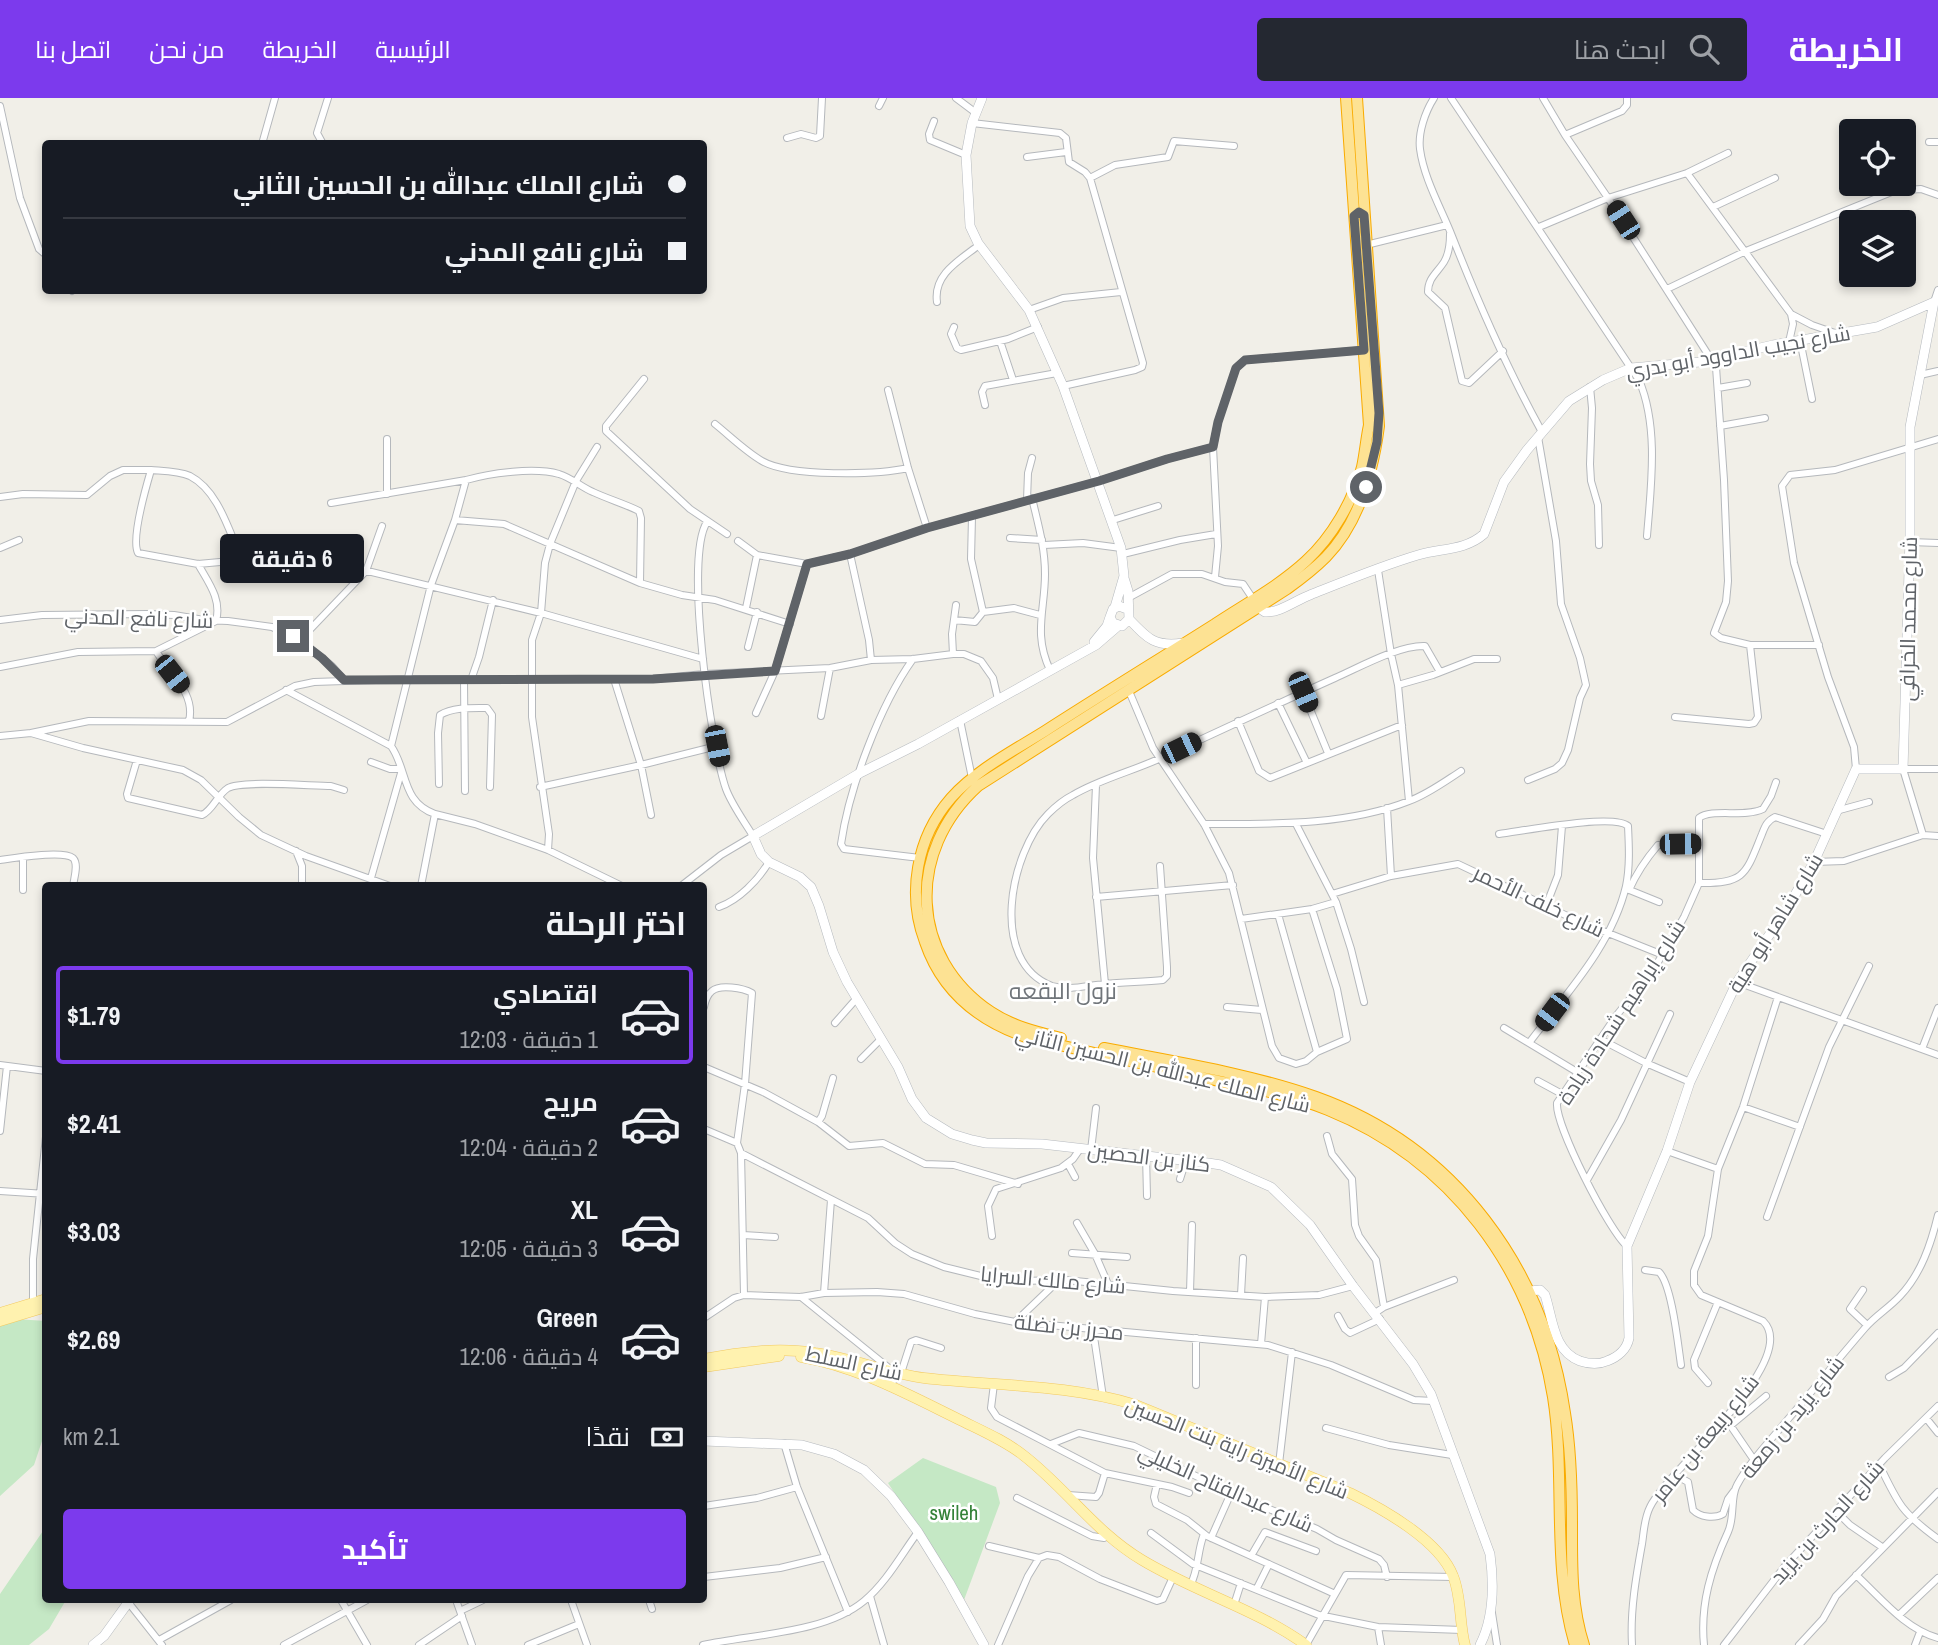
<!DOCTYPE html>
<html lang="ar">
<meta charset="utf-8">
<style>
body{margin:0;font-family:"Archivo Narrow",Cairo,sans-serif;background:#242831;color:#f1f3f6;direction:rtl;height:100vh;display:flex;flex-direction:column;font-size:26px;white-space:nowrap}
*{box-sizing:border-box;margin:0}
p{font-size:23px;color:#9ea1a6}
.icon{flex:none;width:38px;height:38px;fill:none;stroke:currentColor;stroke-width:2;stroke-linecap:round;stroke-linejoin:round}
.map{position:relative;flex:1;overflow:hidden;direction:ltr}
.details{position:absolute;left:42px;top:784px;width:665px;height:721px;display:flex;flex-direction:column;background:#171b24;border-radius:7px;box-shadow:0 4px 10px #0003;direction:rtl}
.details>*{flex:none}
.top-card{position:absolute;left:42px;top:42px;width:665px;height:154px;border-radius:7px;box-shadow:0 4px 10px #0003;direction:rtl;display:grid;align-content:center;height:154px;padding:0 21px;background:#171b24}
.buttons{position:absolute;left:1839px;top:21px;display:grid;gap:14px}
.buttons a{display:grid;place-items:center;width:77px;height:77px;border-radius:7px;background:#171b24;box-shadow:0 4px 10px #0003;font-size:35px}
.end{position:absolute;width:32px;height:32px;margin:-16px;border:9px solid #5f6368;background:#fff;box-shadow:0 0 0 4px #fff}
.from{border-radius:50%}
.bubble{position:absolute;height:49px;border-radius:7px;background:#171b24;box-shadow:0 4px 10px #0003;font-size:23px;font-weight:700;line-height:49px;text-align:center;direction:rtl}
.car{position:absolute;width:21px;height:42px;margin:-21px -10px;border-radius:9px;box-shadow:0 0 5px 2px #0007;background:linear-gradient(#222 24%,#8ab4d8 0 40%,#222 0 76%,#8ab4d8 0 86%,#222 0)}
.top-card b{display:flex;align-items:center;gap:24px;height:66px;font-size:26px}
.top-card b+b{border-top:2px solid #363941}
.top-card i{width:18px;height:18px;background:#f1f3f6}
ul{padding:0;list-style:none}
li{display:flex;align-items:center;gap:21px;height:98px;margin:0 14px 10px;padding:0 7px;border:4px solid transparent;border-radius:7px}
li div{flex:1}
li b{display:block;font-size:26px}
li em{font-style:normal;font-weight:700}
li.active{border-color:#7c3aed}
li>.icon{width:63px;height:63px;stroke-width:1.5}
h2{padding:0 21px;font-size:32px;line-height:84px}
.pay{display:flex;align-items:center;gap:18px;height:77px;padding:0 21px;font-size:26px}
.pay p{margin-inline-start:auto}
.cta{display:flex;gap:14px;margin-top:auto;padding:14px 21px}
.cta a{flex:1;height:80px;border-radius:7px;background:#7c3aed;color:#fff;font-size:28px;font-weight:700;line-height:80px;text-align:center}
header{display:flex;align-items:center;gap:42px;box-sizing:border-box;height:98px;padding:0 35px;background:#7c3aed;color:#fff}
header strong{font-size:33px}
nav{display:flex;gap:38px;margin-inline-start:auto;font-size:24px}
.search{width:490px;height:63px;background:#242831;display:flex;align-items:center;gap:18px;box-sizing:border-box;padding:0 24px;border-radius:7px;color:#9ea1a6;font-size:26px}
.map>svg:first-child{display:block}
.green{fill:#c5e8c5}
.lines{fill:none;stroke-linecap:round;stroke-linejoin:round}
.street-casing{stroke:#b5b8bc;stroke-width:8}
.secondary-casing{stroke:#b6babf;stroke-width:10}
.primary-casing{stroke:#f2c960;stroke-width:11}
.highway-casing{stroke:#f9ab00;stroke-width:12}
.street{stroke:#fff;stroke-width:6}
.secondary{stroke:#fff;stroke-width:9}
.primary{stroke:#fff2af;stroke-width:10}
.highway{stroke:#fde293;stroke-width:10}
.route{stroke:#5f6368;stroke-width:9}
.labels{text-anchor:middle;dominant-baseline:central;stroke-width:5;stroke-linejoin:round;paint-order:stroke}
.street-label{font-size:21px;fill:#5f6368;stroke:#fff}
.park-label{font-size:21px;fill:#348238;stroke:#fff}
.neighbourhood-label{font-size:23px;fill:#70757a;stroke:#fff}
</style>
<header>
<strong>الخريطة</strong>
<div class="search"><svg class="icon" aria-label="search" viewBox="0 0 24 24"><circle cx="10" cy="10" r="6"/><path d="M15 15l6 6"/></svg>ابحث هنا</div>
<nav><a>الرئيسية</a><a>الخريطة</a><a>من نحن</a><a>اتصل بنا</a></nav>
</header>
<div class="map">
<svg width="1938" height="1547" viewBox="0 0 1938 1547">
<rect width="100%" height="100%" fill="#f1efe8"/>
<path class="green" d="M0,1220l46,3 -1,111 -11,33 -34,31z
M923,1360l73,29 4,16 -36,97 -76,-117z
M45,1430l1,72h20l-17,29 -20,16h-29v-51z"/>
<g class="lines">
<g class="street-casing">
<path id="street" d="M956,0l20,15
M1434,0c-9,14 -16,35 -14,51 4,30 21,59 32,87 26,66 55,133 90,196
M1451,0l188,282c20,47 12,106 8,156
M1543,0l22,37 43,63 108,169 8,113 4,101 -2,21 -12,31 7,5 29,7 8,72 -4,6 -5,1 -74,-7
M0,8l20,92 19,51 7,6
M879,8l4,-8
M934,23l-5,13 1,6 36,15
M972,25l88,10 6,5 3,24 16,10 5,6 25,-13 53,-8 6,-16 60,5
M1565,37l57,-24 5,-6v-7
M787,40l14,-4 15,4 4,-2 2,-38
M1929,44h9
M262,46l13,-46
M323,46l-6,-11 11,-35
M1027,59l39,-5
M1687,75l104,141 21,11 23,8
M1713,109l62,-29
M1539,129l69,-29 79,-25 41,-20
M1450,136c0,9 -1,20 -6,28 -7,11 -16,16 -16,30l17,16 17,73 7,2 34,-32
M1366,147l81,-20
M1667,191l79,-38 148,-60 27,-2 17,6
M72,193l1,-1
M937,204c-4,-28 23,-42 42,-57
M1934,204l4,-12
M1029,212l34,-12 58,-6
M954,229l-3,7 6,14 4,2 47,-11 30,-12
M1800,242l12,59
M1000,243l13,39
M1789,244l4,-18 -2,-10
M1920,277l18,-4
M644,281l-38,47v5l84,78 37,25
M1063,288l72,-16 7,-3 1,-4 -53,-185
M1590,289l2,21 -2,56 1,17 7,24 1,40
M1718,290l29,-5
M888,292l20,78 19,60
M985,307l-3,-13 3,-6 72,-13
M715,326c15,12 30,27 47,37 28,16 114,14 146,7
M1720,328l45,-8
M387,396v-55
M0,399l23,-3 64,1 23,-19 13,-6h28
M1032,400c6,26 13,49 13,76 0,36 -12,60 5,96
M1027,402l1,-27 4,-15
M331,405l135,-23
M455,422l11,-40c25,-7 68,-13 93,-6 13,4 22,13 34,18 15,7 32,12 46,19l2,7 -1,65
M1113,422l45,-14
M1010,440l32,2
M738,443l19,14 50,9 43,-10 77,-26 172,-47 68,-22 46,-12
M1910,444l28,1
M1044,447l39,-2 38,5
M0,450l19,-8
M850,456l19,86 2,20
M1123,456l57,-14 36,-6
M242,462c-13,-28 -23,-69 -52,-84 -11,-5 -27,-5 -39,-6 -5,17 -20,69 -13,83l60,11 44,-4 62,-17
M322,462l219,53 162,46
M1378,472l13,84 7,31 11,116
M1215,479l3,-31 -5,-99 5,-25 18,-54 9,-8 119,-10
M1128,500l44,-24h30l23,8 18,2 10,15
M746,510l11,-53
M983,514l31,-4 26,7
M0,522l42,-5 106,-1 26,1 30,5 24,1 44,6 28,13 32,26 12,14
M954,522l21,2 8,-10 -12,-53 1,-42
M300,542l66,-69 16,-45
M1750,547h69
M748,549l9,-35
M156,553l60,-30c6,-22 -8,-39 -18,-57
M953,556l-1,-20 4,-29
M913,561c-33,46 -64,129 -72,185l3,5 76,9
M0,569l78,-15 78,-1c13,22 40,42 33,70
M614,581l27,86 10,50
M464,582l1,111
M471,582l8,-23 14,-57
M1398,587l35,-10 41,-16h23
M286,592l105,56c17,24 10,56 44,68l-14,72
M1129,593l24,57 51,76 25,49 43,173 7,12 17,6 10,-3 11,-9 30,-13 -10,-50 -25,-80
M1303,594l25,61
M1278,605l29,60
M756,615l19,-42 32,-107
M821,618l9,-48
M960,622l12,58
M1238,623l21,50 11,7 132,-53
M31,635l58,-12 138,1 68,-36 19,-4 92,-3h247l51,-5 126,-6 41,-8 42,-1 40,-5h11l17,7 12,17 5,21
M0,638l31,-3 52,15 100,22 18,10 38,37 22,18 45,21 84,30
M391,648l40,-161 24,-65 49,4 136,59 42,12 33,5 75,24
M137,662l-10,34 1,4 74,17c11,-5 15,-20 26,-27 14,-8 83,-2 103,-2l13,4
M371,664l19,7h10
M1856,671l-2,-22 -26,-70 -34,-114 -12,-77 8,-11 45,-5 103,-31
M1528,682l27,-11 7,-6 6,-13 12,-52 6,-13 -6,-27 -19,-54 -5,-63 -18,-104
M439,686l-1,-51 2,-18c13,-8 32,-7 47,-7l5,7 -2,72
M1096,687l-3,73 12,126
M540,689l101,-22 76,-19
M1387,710l4,68
M1836,713l33,-9
M435,716l40,10 73,26 74,36
M1204,726c67,0 142,2 205,-23 19,-7 35,-19 52,-30
M1296,726l40,78 15,47 13,53
M1499,736c24,-3 115,-21 129,-8 1,20 2,41 -2,60 -14,60 -61,109 -97,157
M1923,737l15,1
M548,752l1,-16 -17,-117v-77l9,-27 4,-50 5,-19 26,-63 21,-34
M296,753l6,15v20
M0,762c14,-2 63,-10 73,-2 6,6 1,20 0,28
M1814,764l30,-1 79,-26 -20,-66h35
M1160,768l7,101v9l-4,4c-19,2 -39,2 -58,4 -17,1 -36,7 -53,2 -64,-24 -42,-134 -4,-172 7,-7 15,-14 25,-19 27,-16 60,-24 88,-37 58,-27 116,-54 174,-80 25,-11 64,-33 90,-32l15,26
M371,780l30,-105
M1699,785c47,1 47,-10 63,-49 3,-8 5,-13 13,-17l52,17
M681,788l40,-31 32,-19c-9,-15 -21,-31 -27,-47 -15,-42 -42,-232 -19,-267
M1627,791l32,13
M23,792v-33
M1629,792c8,-18 17,-31 29,-45l39,-1
M1332,796l59,-18 67,-12 120,57 85,34
M1096,799l137,-12
M1546,808l12,-31 4,-49
M719,809c20,-7 39,-27 50,-45
M1278,816l39,138
M1241,821l71,-10 24,-7
M1737,884l201,73
M704,909c1,-5 3,-12 8,-16 8,-7 31,-3 40,2l-7,91 -8,59 4,10 3,142
M1227,909l35,3
M835,925l22,-25
M1504,930l73,44
M1600,941l46,24 44,19
M1922,951l16,-41
M861,961l19,-19
M0,967l46,6
M704,969l59,25 55,30 4,-6 11,-38
M1538,983l24,13
M1743,1009l57,20
M818,1024l31,24 34,-3 42,21 29,1 64,19
M704,1031l33,14
M0,1033l7,-65
M1327,1038l5,18 20,25 3,46 4,11 17,24 8,47
M1091,1052l5,-42
M1667,1053l51,18
M741,1055l127,65 27,25 17,11 32,13 49,12 26,2 47,-1 107,11 92,6 54,-2 34,-9
M1146,1057l1,41
M1068,1066l7,13
M1180,1081l6,-19
M1587,1082l34,-60 49,-106
M0,1093l46,3
M1767,1119l62,-170 40,-81
M1077,1125l18,31 13,30
M743,1137l32,2
M992,1138l-4,-30 8,-17 65,-21 12,-9 7,-10
M1627,1148c-18,-15 -72,-121 -70,-143l59,-87 38,-47 30,-52 15,-34v-65c13,-10 45,0 64,-9l8,-13 5,-14
M1072,1155l55,4
M1645,1172l14,2c13,13 19,73 22,93
M1863,1192l-13,19 17,16
M1190,1194l2,-67
M824,1195l7,-93
M1241,1197l2,-37
M801,1199l93,75v8l-11,1
M33,1204v-43l13,-122
M1375,1215l9,-6 70,-27
M1338,1218l7,13 5,4 30,-14
M704,1220l30,-20 10,-3 57,2 23,-4 53,-1 27,2 71,20 40,8 253,23 63,20 83,35 19,1
M1015,1224l44,-42
M1093,1232l10,67
M1196,1240v47
M1261,1246l4,-47
M901,1275l10,-31 5,-2 25,8
M1889,1279l15,-9 34,-35
M1708,1285l-13,-15 -1,-8 24,-58
M994,1286l-3,24 6,9 108,56 67,14 17,6
M1926,1320l12,15
M1726,1321l28,41
M1730,1328l36,-30
M1326,1330l63,17 63,10
M784,1345l13,44 51,125
M1051,1346l28,-11 55,13 97,47 86,36 19,11 43,19 5,6 3,12
M1279,1366l13,-112
M1879,1366c19,40 23,49 59,75
M1675,1377l13,7 5,28c7,7 21,9 30,4l5,-15 6,-8
M1157,1386l-3,13 2,7 31,16 20,16 128,58
M1068,1397l28,2 3,-4 6,-20
M1017,1400l75,38 12,2 4,-3
M704,1408l53,-8 40,-11
M1836,1413l14,14 32,22
M1151,1435l42,31 126,51 59,12 84,3
M1211,1440l20,-45
M989,1448l50,12
M1251,1458l14,-24 51,19
M1856,1477c25,23 49,54 82,63
M704,1479l76,-9 46,-11
M1190,1488c9,-16 7,-35 14,-52
M1257,1490l12,-24
M870,1498l14,49
M341,1502l26,45
M456,1502l16,45
M571,1502l16,45
M649,1502l3,9
M128,1504l34,43
M1234,1507l7,-22
M460,1513l23,-11
M1492,1515l5,32
M1899,1517l39,-37
M1378,1529l3,18
M159,1542l72,-40
M284,1547l83,-45
M419,1547l43,-29
M528,1547l51,-21
M703,1547c49,-11 121,-11 161,-44 22,-18 37,-46 54,-69
M998,1547l30,-69 11,-18 8,-3 12,2 41,22 57,22 6,-2 10,-22
M1306,1547l40,-70 108,2
M1632,1547c-2,-34 4,-68 10,-101 2,-13 2,-25 8,-37 16,-35 153,-147 113,-186l-62,-26 -7,-10v-14l14,-35 10,-67 25,-62 35,-110
M1704,1547c-4,-41 7,-76 24,-113 7,-15 2,-35 9,-47 13,-24 34,-45 52,-67 26,-30 50,-60 76,-90 10,-12 24,-20 35,-32 21,-22 31,-52 38,-81
M1724,1547l61,-79 100,-108 53,-52
M1799,1547l24,-26 13,-23 102,-104
M1915,1547l5,-13"/>
</g>
<g class="secondary-casing">
<path id="secondary" d="M982,0l-10,25 -6,32 4,71 8,17 51,67 34,76 58,162 3,28 -9,31
M1124,480l4,13 1,28 -7,7 -9,-3 -3,-6 3,-8 6,-3 8,3
M1259,510l6,4c15,1 31,-12 45,-17 35,-14 71,-29 108,-40 22,-7 47,-4 66,-21l20,-52 23,-32 42,-49 34,-21 28,-12 69,-6 73,-17 104,-18 57,-25
M1129,521c19,20 26,28 54,24
M1118,528l-22,19 -178,99 -58,29 -107,63 8,18 8,8 31,15 11,10 8,19 14,46 14,30 51,85 14,32 14,19 26,16 20,6 14,3 56,1 166,19 13,2 50,22 39,38 43,61 60,78 18,30 59,160c4,30 4,64 -10,91
M1094,544l13,-16 3,-9
M1530,1193l10,-1 5,5c8,24 8,56 35,66 9,3 18,4 27,0 11,-4 20,-12 22,-23l-2,-92 40,-95 23,-69 47,-100 48,-70 29,-50 42,-93h47l7,-231v-111l24,-125
M704,1343l98,4 32,9 30,16 27,26 27,36 31,50 35,63
M93,1547l11,-9 26,-36"/>
</g>
<g class="primary-casing">
<path id="primary" d="M0,1215l46,-14
M0,1223l46,-14
M801,1259c55,9 108,38 157,62 22,11 46,21 65,36 42,32 73,78 119,105 53,32 114,49 164,85
M704,1261c36,-7 74,-12 111,-6 37,5 72,20 109,25 70,8 144,6 212,27l214,88c33,16 90,48 103,83 9,22 6,47 12,69
M704,1269l75,-11"/>
</g>
<g class="highway-casing">
<path id="highway" d="M1346,0l23,327c-3,14 -4,28 -7,42 -9,34 -30,70 -56,94 -27,25 -61,43 -91,63 -57,36 -114,71 -170,107 -32,20 -69,39 -94,67 -35,40 -44,96 -26,144 17,50 55,80 104,96 59,14 117,26 176,40 41,9 83,16 123,32 123,50 204,158 225,287 13,82 -2,168 22,248
M1061,940c-24,-6 -49,-12 -70,-26 -82,-55 -85,-161 -13,-226l309,-197c14,-10 27,-20 39,-32 33,-34 47,-85 53,-131l-22,-328
M1104,950c71,14 144,25 212,49 140,50 228,172 249,316 6,36 7,75 7,111 0,41 -1,81 12,121"/>
</g>
<use href="#street" class="street"/>
<use href="#secondary" class="secondary"/>
<use href="#primary" class="primary"/>
<use href="#highway" class="highway"/>
</g>
<g class="lines">
<path class="route" d="M293,538l29,22 22,22 309,-1 122,-8 32,-107 43,-10 77,-26 172,-47 68,-22 46,-12 5,-25 18,-54 9,-8 119,-10 -10,-134 5,-4 5,3 15,198 -2,29 -11,45"/>
</g>
<g class="labels">
<g class="street-label">
<text transform="translate(1738 254) rotate(-10)">شارع نجيب الداوود أبو بدري</text>
<text transform="translate(139 520) rotate(2)">شارع نافع المدني</text>
<text transform="translate(1908 521) rotate(-89)">شارع محمد الخرافي</text>
<text transform="translate(1539 803) rotate(25)">شارع خلف الأحمر</text>
<text transform="translate(1775 825) rotate(-58)">شارع شاهر أبو هية</text>
<text transform="translate(1621 914) rotate(-57)">شارع إبراهيم شحادة زيادة</text>
<text transform="translate(1163 971) rotate(14)">شارع الملك عبدالله بن الحسين الثاني</text>
<text transform="translate(1149 1059) rotate(7)">كناز بن الحصين</text>
<text transform="translate(1053 1182) rotate(5)">شارع مالك السرايا</text>
<text transform="translate(1069 1229) rotate(6)">محرز بن نضلة</text>
<text transform="translate(854 1265) rotate(12)">شارع السلط</text>
<text transform="translate(1792 1319) rotate(-51)">شارع يزيد بن زمعة</text>
<text transform="translate(1705 1340) rotate(-51)">شارع ربيعة بن عامر</text>
<text transform="translate(1237 1350) rotate(22)">شارع الأميرة راية بنت الحسين</text>
<text transform="translate(1226 1390) rotate(24)">شارع عبدالفتاح الخليلي</text>
<text transform="translate(1827 1424) rotate(-48)">شارع الحارث بن يزيد</text>
</g>
<g class="park-label">
<text x="954" y="1414">swileh</text>
</g>
<g class="neighbourhood-label">
<text x="1063" y="892">نزول البقعه</text>
</g>
</g>
</svg>
<div class="buttons">
<a><svg class="icon" aria-label="locate" viewBox="0 0 24 24"><circle cx="12" cy="12" r="6"/><path d="M12 2v4M12 18v4M2 12h4M18 12h4"/></svg></a>
<a><svg class="icon" aria-label="layers" viewBox="0 0 24 24"><path d="M12 4l9 5-9 5-9-5zM3 14l9 5 9-5"/></svg></a>
</div>
<i class="end from" style="left:1366px;top:389px"></i>
<i class="end" style="left:293px;top:538px"></i>
<div class="bubble" style="left:220px;top:436px;width:144px">6 دقيقة</div>
<i class="car" style="left:1623px;top:122px;rotate:327deg"></i>
<i class="car" style="left:172px;top:576px;rotate:142deg"></i>
<i class="car" style="left:1303px;top:594px;rotate:157deg"></i>
<i class="car" style="left:717px;top:648px;rotate:169deg"></i>
<i class="car" style="left:1181px;top:650px;rotate:64deg"></i>
<i class="car" style="left:1680px;top:746px;rotate:89deg"></i>
<i class="car" style="left:1552px;top:914px;rotate:217deg"></i>
<div class="top-card">
<b><i class="from"></i>شارع الملك عبدالله بن الحسين الثاني</b>
<b><i></i>شارع نافع المدني</b>
</div>
<section class="details">
<h2>اختر الرحلة</h2>
<ul>
<li class="active"><svg class="icon" aria-label="car" viewBox="0 0 24 24"><path d="M5 17H2v-5l4-1 3-4h7l3 4 3 1v5h-3M9 17h6M6 11h13"/><circle cx="7" cy="17" r="2"/><circle cx="17" cy="17" r="2"/></svg><div><b>اقتصادي</b><p>1 دقيقة · 12:03</p></div><em>$1.79</em></li>
<li><svg class="icon" aria-label="car" viewBox="0 0 24 24"><path d="M5 17H2v-5l4-1 3-4h7l3 4 3 1v5h-3M9 17h6M6 11h13"/><circle cx="7" cy="17" r="2"/><circle cx="17" cy="17" r="2"/></svg><div><b>مريح</b><p>2 دقيقة · 12:04</p></div><em>$2.41</em></li>
<li><svg class="icon" aria-label="car" viewBox="0 0 24 24"><path d="M5 17H2v-5l4-1 3-4h7l3 4 3 1v5h-3M9 17h6M6 11h13"/><circle cx="7" cy="17" r="2"/><circle cx="17" cy="17" r="2"/></svg><div><b>XL</b><p>3 دقيقة · 12:05</p></div><em>$3.03</em></li>
<li><svg class="icon" aria-label="car" viewBox="0 0 24 24"><path d="M5 17H2v-5l4-1 3-4h7l3 4 3 1v5h-3M9 17h6M6 11h13"/><circle cx="7" cy="17" r="2"/><circle cx="17" cy="17" r="2"/></svg><div><b>Green</b><p>4 دقيقة · 12:06</p></div><em>$2.69</em></li>
</ul>
<div class="pay"><svg class="icon" aria-label="cash" viewBox="0 0 24 24"><path d="M3 7h18v10H3z"/><circle cx="12" cy="12" r="2"/></svg>نقدًا<p>2.1 km</p></div>
<div class="cta"><a>تأكيد</a></div>
</section>
</div>
